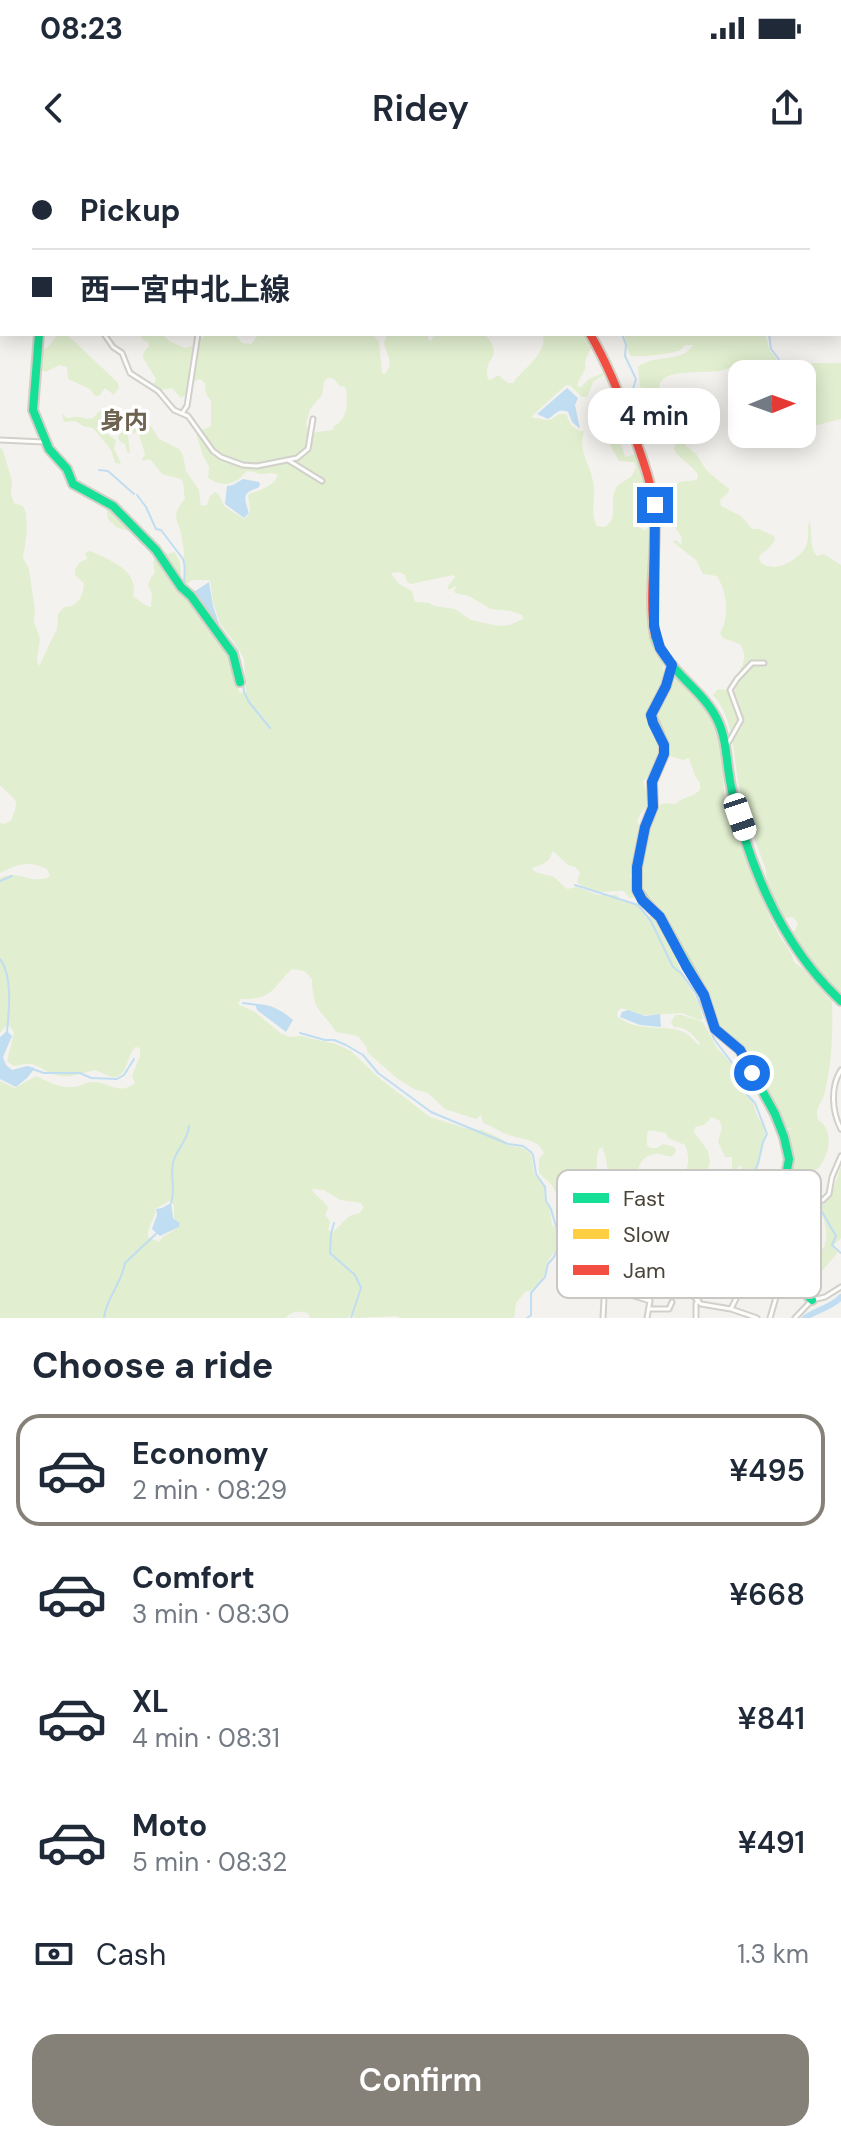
<!DOCTYPE html>
<meta charset="utf-8">
<style>
body{margin:0;font-family:"DM Sans","Noto Sans JP",sans-serif;background:#f6f6f7;color:#1f2937;height:100vh;display:flex;flex-direction:column;font-size:30px;white-space:nowrap}
*{box-sizing:border-box;margin:0}
p{font-size:26px;color:#747a83}
.icon{flex:none;width:44px;height:44px;fill:none;stroke:currentColor;stroke-width:2;stroke-linecap:round;stroke-linejoin:round}
.map{position:relative;height:1158px;overflow:hidden}
.side{display:flex;flex-direction:column;background:#fff;flex:1}
.side>*{flex:none}
.guide{position:absolute;left:0px;top:0px;width:842px;height:176px;box-shadow:0 4px 20px #0003;display:grid;align-content:center;height:176px;padding:0 32px;background:#fff}
.needle{width:52px;rotate:89deg}
.tools{position:absolute;left:728px;top:200px;display:grid;gap:16px}
.tools a{display:grid;place-items:center;width:88px;height:88px;border-radius:16px;background:#fff;box-shadow:0 4px 20px #0003;font-size:40px}
.end{position:absolute;width:36px;height:36px;margin:-18px;border:10px solid #1a73e8;background:#fff;box-shadow:0 0 0 4px #fff}
.from{border-radius:50%}
.bubble{position:absolute;height:56px;border-radius:24px;background:#fff;box-shadow:0 4px 20px #0003;font-size:26px;font-weight:600;line-height:56px;text-align:center}
.car{position:absolute;width:24px;height:48px;margin:-24px -12px;border-radius:10px;box-shadow:0 0 6px 2px #0007;background:linear-gradient(#fff 24%,#345 0 40%,#fff 0 76%,#345 0 86%,#fff 0)}
.guide b{display:flex;align-items:center;gap:28px;height:76px;font-size:30px}
.guide b+b{border-top:2px solid #e0e1e3}
.guide i{width:20px;height:20px;background:#1f2937}
ul{padding:0;list-style:none}
li{display:flex;align-items:center;gap:24px;height:112px;margin:0 16px 12px;padding:0 16px;border:4px solid transparent;border-radius:24px}
li div{flex:1}
li b{display:block;font-size:30px}
li em{font-style:normal;font-weight:600}
li.selected{border-color:#868178}
li>.icon{width:72px;height:72px;stroke-width:1.5}
h2{padding:0 32px;font-size:36px;line-height:96px}
.pay{display:flex;align-items:center;gap:20px;height:88px;padding:0 32px;font-size:30px}
.pay p{margin-inline-start:auto}
.button{display:flex;gap:16px;margin-top:auto;padding:16px 32px}
.button a{flex:1;height:92px;border-radius:24px;background:#868178;color:#fff;font-size:32px;font-weight:600;line-height:92px;text-align:center}
.status{display:flex;justify-content:space-between;align-items:center;height:56px;padding:0 40px;background:#fff;direction:ltr}
.status svg{height:22px;fill:currentColor}
header{display:flex;justify-content:space-between;align-items:center;height:104px;padding:0 32px;background:#fff;font-size:36px;font-weight:600}
.map>svg:first-child{display:block}
.green{fill:#e1eecf;fill-rule:evenodd}
.parking{fill:#e6e3df}
.water{fill:#c0ddf1}
.lines{fill:none;stroke-linecap:round;stroke-linejoin:round}
.stream{stroke:#c0ddf1;stroke-width:2}
.river{stroke:#c0ddf1;stroke-width:6}
.street-casing{stroke:#d2d0cb;stroke-width:7}
.fast-casing{stroke:#d3cfc5;stroke-width:12}
.slow-casing{stroke:#d3cfc5;stroke-width:12}
.jam-casing{stroke:#d3cfc5;stroke-width:12}
.street{stroke:#fdfdfc;stroke-width:3}
.fast{stroke:#16e098;stroke-width:8}
.slow{stroke:#ffcf43;stroke-width:8}
.jam{stroke:#f24e42;stroke-width:8}
.route{stroke:#1a73e8;stroke-width:10}
.labels{text-anchor:middle;dominant-baseline:central;stroke-width:7;stroke-linejoin:round;paint-order:stroke}
.neighbourhood-label{font-size:24px;font-weight:bold;fill:#6e6250;stroke:#fff}
.key{fill:#fff;stroke:#c9c7c4;stroke-width:2}
.key-label{font-size:22px;fill:#4b4439}
</style>
<div class="status"><b>08:23</b><svg viewBox="0 0 49 12"><path d="M0 12V9h3v3zM5 12V6h3v6zM10 12V3h3v9zM15 12V0h3v12zM26 1h20v11H26zM47 4h2v5h-2z"/></svg></div>
<header><svg class="icon" aria-label="back" viewBox="0 0 24 24"><path d="M15 5l-7 7 7 7"/></svg>Ridey<svg class="icon" aria-label="share" viewBox="0 0 24 24"><path d="M12 15V3M7 8l5-5 5 5M5 13v7h14v-7"/></svg></header>
<div class="map">
<svg width="841" height="1158" viewBox="0 0 841 1158">
<rect width="100%" height="100%" fill="#f4f2ee"/>
<path class="green" d="M58,174h7l8,6 45,43 1,4 -5,8 -9,-7 -6,8h-4l-5,-7 -22,-10 -1,-12 -7,-2 -15,7 -3,-2 -3,-18 9,-5z
M140,174h22l7,7 16,7 7,-2 -5,48 -6,4 -9,-10 -10,2 -9,-4 3,-7 -13,-21 1,-6 5,-6 -1,-4 -5,-2z
M207,174h27l8,9 9,1 8,-10 54,2 2,-2h57l7,8 3,31 3,1c9,-12 2,-19 -1,-31l3,-9h41v5l3,2 4,-7h50c21,27 -3,21 3,45l3,1 7,-5 10,8h5c10,-15 35,-29 30,-49h44c8,15 4,12 -1,25 -3,11 3,4 -3,14 -2,4 -5,8 -6,13l4,1 8,-8 14,-6v2l-10,7 -6,15h-5l-11,-11 -5,-1 -34,31 1,2c5,0 11,2 15,2 7,-1 7,-7 18,-6l5,11 8,6h5c-7,21 8,35 10,56 1,14 -4,27 3,39l8,1c15,-10 3,-25 11,-39 3,-5 11,-8 16,-12l4,-9 -2,-5 -15,-1 -9,-16 1,-5 -5,-28 1,-3h4l14,48 11,-3c9,14 14,34 14,51l-11,12v10l6,4 7,-9 -5,66 1,26 5,26 9,18 2,19 -5,15 -8,13 -3,11 12,25 2,11 -8,19 -11,10c1,8 6,13 7,22l-10,11 -3,7c9,16 1,40 -7,54l6,20 -2,3h-5l-5,-7c-19,-1 -30,6 -47,-9l3,-10 -5,-5 -7,-2 -15,-14c-4,10 -7,13 -19,16l-2,2 3,3 19,5 13,12 10,-2 21,8h19l4,6 17,3 8,14h3l3,-7 6,5 27,64 13,22 5,17 -4,1 -17,-7 -38,2 -23,-7 -3,3 -1,5c20,18 52,7 68,17 6,3 9,9 14,12l1,-2c-8,-9 -13,-16 -26,-16l-3,-5 4,-7h7l21,7 14,26 13,14 4,8 4,17 15,15 4,14 9,14c-4,15 -7,27 -9,42 -1,7 -5,13 -5,20l-7,-12 -7,7 -1,-5h-6l-1,-3h5l7,-13h-3l-4,6 -3,-1v-14h-7l-7,-15 4,-14 -2,-7 -8,-4 -8,8 -9,2 -1,5 14,19 2,11 -16,60c2,7 9,17 9,23l-3,1 -4,-11 -8,-5 -2,-11h-6l9,-10 -16,-6 -2,-13 -4,-3 6,-11 10,-1c7,-8 6,-21 2,-30l-17,-7 -2,-5 -17,-3 -2,4v11l3,3h7l6,-4 11,3 2,3 -3,6c-8,1 -12,-3 -19,-2 -23,5 -14,30 -17,46l-5,5 -7,1 -2,-11c-21,-15 -12,-29 -21,-48l-3,2c-6,21 0,41 10,59l8,2 9,16 2,10c-6,8 -14,12 -25,10l-25,-25 -16,-22 -4,-2 -6,-12 -13,-12v-14l5,-6c-7,-15 -22,-13 -35,-18 -9,-3 -17,-9 -26,-12l-2,-8 -5,4 -31,-10 -17,-16 -14,-4 -16,-10 -30,-26 -2,-6 -8,-11 -22,-4c-6,-10 -16,-19 -20,-27 -3,-8 -4,-18 -4,-26l-8,-8 -12,-2c-21,20 -19,31 -51,30l-3,5 17,8 25,21 9,4 11,-1 36,8 15,7 28,27 51,39 38,12 14,1 20,9 5,6 16,3 8,6 3,20 13,13h-3l1,15 5,7 2,16 4,4 3,10 -1,7 -10,15 -3,13 -6,10 -9,7h-4l-10,12 -2,15h-113l-5,-2 -41,2 -4,-4 -3,4h-38l-2,-5c-10,-2 -15,-2 -23,5h-285v-237l15,7 21,-12c11,5 25,13 38,11 7,-1 11,-5 19,-5 16,0 26,14 42,1l-3,-7 8,-20v-8l-5,-1c-7,7 -8,28 -19,30 -6,1 -15,-5 -21,-7 -14,3 -25,9 -39,5 -9,-2 -16,-9 -25,-11 -12,-2 -14,7 -24,-3l7,-29 -5,-7 -3,1 -6,7v-155c18,-10 32,9 50,-2l-3,-7c-19,-9 -29,-5 -47,4v-50l4,1 7,-3c10,-25 4,-19 -11,-36v-338l3,3 9,31 -1,13 3,9 9,3 3,7 1,18 -4,27 6,11 6,42 -1,11 6,16 -3,22 2,6 18,-37 1,-15 6,-7c14,0 19,-10 20,-24l-9,-8v-6l5,-7 7,-3 -2,-6 5,-2c20,9 49,19 43,45l12,9 6,2 1,-13 -4,-9 4,-9 3,-3 -2,-11 3,-5 -5,-8 -10,-5 -10,-12 -15,-5 -8,-8 -2,-13 2,-2 44,37 4,6 12,7 6,-2c10,12 6,23 6,38 13,11 48,56 53,72 4,10 5,20 6,31l7,-1 -2,-33 -10,-17 -14,-18 -7,-22 -3,-22h-18l-5,4 -2,-2 -1,-31 -3,-18 -5,-15 1,-8 8,-12c-2,-7 0,-13 -4,-19l-19,-5 -12,-15 -7,2 -1,-2 3,-5 -7,-22 -10,3 2,18 -3,-1 -2,-8 -5,-2 -2,-5 5,-9 -9,-12 -6,2 -6,7v4l14,12 -2,7 7,16 -6,-1 -4,-13 -18,-22 -10,-2 -8,-5 -11,1 -2,-8 5,4c4,0 7,-2 10,-1 9,0 15,6 21,-5l17,-6 16,20 4,2 16,-2 8,13 20,10 4,6 3,16 13,19 2,16 6,-1 3,-9 5,-4 4,3 5,11 20,13 6,-6 -2,-18c12,-6 24,-7 30,-20 -7,-4 -10,-1 -18,-1 -2,-1 -11,-3 -12,-3 -4,1 -6,6 -10,9 -10,6 -20,5 -30,-2l1,-11 -7,-14 -6,-20 15,-7v-25l-5,-7 -1,-11 -5,-4 -5,2 -6,10 9,-50zM328,218l6,1 7,8 2,-1 3,2c2,14 2,31 -12,38l-1,4 -23,3 -4,-9 4,-15 12,-14 2,-13zM399,412l6,3 2,7 4,2 42,-9 2,2 -7,9v4l10,-5 -4,5 1,3 14,3 22,13 20,2 11,4 1,4 -13,6 -12,1 -27,-6 -16,-11 -21,-3 -5,-3 -14,-1 -3,-11 -13,-7 -7,-9v-2zM312,1029l12,1 16,10 21,3 3,4 -4,6 -11,3 -16,16 -5,-2 2,-9 -5,-6 3,-7c-4,-9 -14,-12 -16,-19zM169,1041l5,4v13l7,6c-6,8 -17,9 -22,18l-11,-5c-1,-11 8,-18 7,-28z
M624,174h141l5,17 6,7 6,16h-26c-6,-6 -15,-8 -24,-7 -4,1 -8,3 -12,4 -14,2 -47,-1 -57,8 -5,4 -3,12 -7,17 -7,-2 -9,-8 -16,-9l-2,-20c18,-14 43,-3 55,-22h-8c-2,2 -3,4 -5,5 -5,4 -43,7 -49,6l-3,-6z
M813,203h28v56l-39,10v-55h-12l4,-7z
M676,264l6,1 3,8 1,13 10,8 11,17 22,18v3l-9,8 1,6 20,10 11,13h7l15,7 1,4 -6,8 -10,8 1,6c13,12 36,0 45,-14 5,-8 2,-18 4,-27 5,12 -1,25 8,35l7,-2 17,11v429l-29,-29 -24,-31 7,-3 3,-8 -6,-6c-2,0 -4,1 -7,1 -10,-3 -20,-39 -19,-48 -9,-26 -20,-52 -26,-79 -8,-34 -3,-68 -27,-96l5,-6 17,2c1,-5 1,-10 3,-14 4,-16 11,-16 2,-33l-17,-6 -3,-5c10,-16 7,-41 -3,-57l-14,-2 -7,-14 -23,-18 3,-2 5,5 1,-7 -10,-16v-33l7,-7 18,-2 1,-5c-6,-11 -18,-15 -24,-25l4,-14 -4,-9z
M678,515c8,9 19,18 26,28 22,35 17,79 23,117 24,19 25,54 36,80 4,12 10,24 16,35 5,9 13,16 15,27l8,6 30,34c1,30 0,60 -7,89 -2,12 -11,16 -7,29 16,9 12,33 2,46 -3,4 -6,5 -8,10 -3,7 -5,16 -7,24l-3,-1 9,-27h-3l-2,10h-8l-2,4 -3,-1 -4,-15 1,-18 -7,-22 10,-1 -11,-2 -39,-77 -24,-19 -5,-8 -6,-23 -25,-44 3,-6 -2,-4 -6,-1 -17,-33 -21,-18c-3,-13 -3,-26 2,-39 1,-5 4,-6 4,-12 2,-12 1,-26 11,-36 4,-5 12,-3 18,-3 8,-7 18,-7 25,-14v-7l-5,-7 -6,-18 -6,2 -13,-4 -2,-12 -13,-22 2,-11 7,-10 5,-22z
M841,1006v72l-8,8 5,6 -19,23 -3,-15c15,-18 11,-33 4,-52l11,-12z"/>
<path class="parking" d="M793,1049h9l6,24 16,17 -5,5 -5,-4h-5l-15,-6z"/>
<path class="water" d="M567,228l11,10 -3,7 5,24 -8,-7 -4,-10c-10,-5 -13,3 -20,7l-11,-5z
M243,319l16,3 1,3 -2,3c-16,4 -14,11 -9,25l-5,5 -19,-14 2,-18 6,-1z
M209,422l4,24 7,21 -6,-4 -22,-30z
M255,844c16,0 26,6 38,16l-7,12 -29,-22z
M628,850l17,6 15,-2 1,13 -21,-2 -20,-8 2,-5z
M7,871l5,5 -9,21 3,8 6,5 15,-4 8,2 -8,10 -11,9 -16,-8v-42z
M171,1043l2,15 7,5 -1,4 -19,9 -8,-7 5,-14 -1,-6 6,-1z"/>
<g class="lines">
<path class="stream" d="M782,2l7,-2
M622,174l4,11 -1,11 11,23 -3,10 -5,6
M769,174l2,15 7,9 2,5
M99,310l9,1 26,23
M137,335l9,12 10,22 5,1 22,29c4,10 -1,20 3,30
M220,468l17,22 4,16 3,26 5,10 21,26
M0,721l12,-5
M575,725l63,20 13,16 22,46 9,7 14,20 18,45 22,29 5,20 14,15 12,31 -4,8 -5,22 -8,15 1,4 3,4 -2,17 -5,7 3,7 -3,5 3,5 -14,23
M0,799c13,17 9,52 7,73
M243,843l15,2
M300,873l25,7h9l12,5 17,10 15,18 53,39 77,32 15,2 8,6 2,3 3,19 9,13 1,14 5,8 9,32 -6,16 -6,7 -3,13 -14,16v22l-4,3
M32,909l12,4h36l11,5 26,1 7,-4 10,-16
M822,1042l-1,8 15,26 -4,9 9,8
M171,1043c5,-13 -1,-26 2,-40 3,-14 15,-22 16,-37
M334,1063l-3,11 -1,19 25,22 6,13 -10,30
M557,1063l16,17 8,3 3,-2 10,1
M720,1101l13,-4
M703,1127l5,-14 7,-9
M695,1156v-13
M104,1158c2,-20 18,-35 21,-55l34,-32"/>
<path class="river" d="M147,0l3,2
M805,1158c12,-9 26,-10 36,-21"/>
<g class="street-casing">
<path id="street" d="M274,0v2
M62,2l1,-2
M773,2l6,-2
M104,174l9,13 9,6 8,20 28,18 16,19 14,6 25,35 8,6 22,8 14,1 40,-8 11,-9 5,-30
M183,252l4,-6 11,-72
M0,280l44,2
M288,300l34,21
M727,585l14,-25 -11,-30 7,-11 15,-16h12
M841,910c-11,17 -9,42 0,59
M781,1046l42,-6 6,-6 3,-17 9,-21
M605,1119h64l15,8 17,17 30,5 26,9
M647,1119l3,22 -3,17
M634,1136l16,5
M649,1149h20l3,-7
M731,1149l13,-27 12,-16 7,-19
M603,1158l2,-39 -1,-31
M696,1158v-14l15,-32 7,-9 15,-3 8,-16h3l34,4
M770,1158l7,-24
M795,1158l17,-18 13,-3 16,-10"/>
</g>
<g class="fast-casing">
<path id="fast" d="M521,0l1,2
M39,174l-6,76 16,39 18,20 6,15 40,22 43,44 25,37 10,9 42,58 7,28
M655,476c10,34 46,51 62,83 11,22 9,48 15,72 18,78 50,155 109,210
M646,743l14,14 44,78 11,34 25,21 35,64 9,23 5,22 -12,67 2,30 7,18 26,26"/>
</g>
<g class="slow-casing">
<path id="slow" d="M646,743l-9,-13v-23l8,-40 8,-20 -1,-25 12,-28v-9l-13,-30 15,-29 6,-21"/>
</g>
<g class="jam-casing">
<path id="jam" d="M350,0l2,2
M590,174c19,32 32,66 44,101 10,28 20,55 21,84 1,39 -7,78 0,117"/>
</g>
<use href="#street" class="street"/>
<use href="#fast" class="fast"/>
<use href="#slow" class="slow"/>
<use href="#jam" class="jam"/>
</g>
<g class="lines">
<path class="route" d="M655,345l-1,121 6,22 12,17 -6,21 -15,29 2,8 11,22v9l-12,28 1,25 -8,20 -8,40v23l5,10 18,17 26,49 18,29 11,34 25,21 12,23"/>
</g>
<g class="labels">
<g class="neighbourhood-label">
<text x="124" y="260">身内</text>
</g>
</g>
<rect x="557" y="1010" width="264" height="128" rx="12" class="key"/>
<rect x="573" y="1033" width="36" height="10" fill="#16e098"/>
<rect x="573" y="1069" width="36" height="10" fill="#ffcf43"/>
<rect x="573" y="1105" width="36" height="10" fill="#f24e42"/>
<g class="key-label">
<text x="623" y="1046">Fast</text>
<text x="623" y="1082">Slow</text>
<text x="623" y="1118">Jam</text>
</g>
</svg>
<div class="tools">
<a><svg class="needle" viewBox="-14 -14 28 28"><path d="M0-13l5 13h-10z" fill="#e53935"/><path d="M0 13l5-13h-10z" fill="#747a83"/></svg></a>
</div>
<i class="end from" style="left:752px;top:913px"></i>
<i class="end" style="left:655px;top:345px"></i>
<div class="bubble" style="left:588px;top:228px;width:132px">4 min</div>
<i class="car" style="left:740px;top:657px;rotate:161deg"></i>
<div class="guide">
<b><i class="from"></i>Pickup</b>
<b><i></i>西一宮中北上線</b>
</div>
</div>
<section class="side">
<h2>Choose a ride</h2>
<ul>
<li class="selected"><svg class="icon" aria-label="car" viewBox="0 0 24 24"><path d="M5 17H2v-5l4-1 3-4h7l3 4 3 1v5h-3M9 17h6M6 11h13"/><circle cx="7" cy="17" r="2"/><circle cx="17" cy="17" r="2"/></svg><div><b>Economy</b><p>2 min · 08:29</p></div><em>¥495</em></li>
<li><svg class="icon" aria-label="car" viewBox="0 0 24 24"><path d="M5 17H2v-5l4-1 3-4h7l3 4 3 1v5h-3M9 17h6M6 11h13"/><circle cx="7" cy="17" r="2"/><circle cx="17" cy="17" r="2"/></svg><div><b>Comfort</b><p>3 min · 08:30</p></div><em>¥668</em></li>
<li><svg class="icon" aria-label="car" viewBox="0 0 24 24"><path d="M5 17H2v-5l4-1 3-4h7l3 4 3 1v5h-3M9 17h6M6 11h13"/><circle cx="7" cy="17" r="2"/><circle cx="17" cy="17" r="2"/></svg><div><b>XL</b><p>4 min · 08:31</p></div><em>¥841</em></li>
<li><svg class="icon" aria-label="car" viewBox="0 0 24 24"><path d="M5 17H2v-5l4-1 3-4h7l3 4 3 1v5h-3M9 17h6M6 11h13"/><circle cx="7" cy="17" r="2"/><circle cx="17" cy="17" r="2"/></svg><div><b>Moto</b><p>5 min · 08:32</p></div><em>¥491</em></li>
</ul>
<div class="pay"><svg class="icon" aria-label="cash" viewBox="0 0 24 24"><path d="M3 7h18v10H3z"/><circle cx="12" cy="12" r="2"/></svg>Cash<p>1.3 km</p></div>
<div class="button"><a>Confirm</a></div>
</section>
